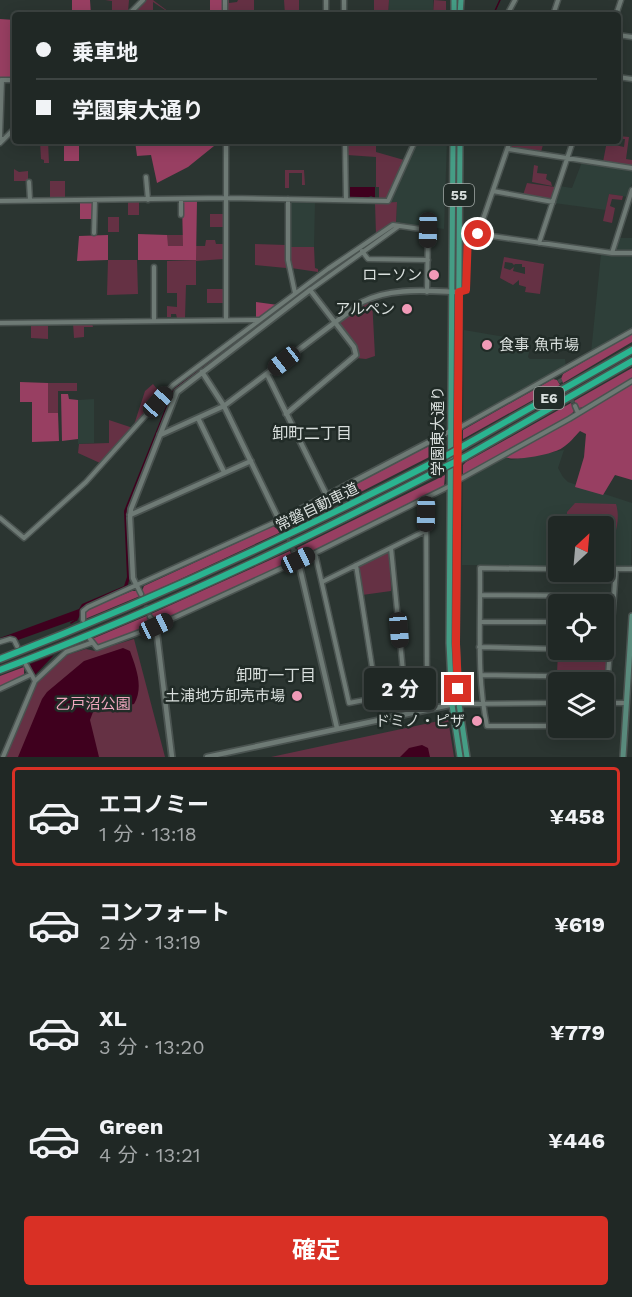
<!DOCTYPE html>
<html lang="ja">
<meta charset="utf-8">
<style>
body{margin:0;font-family:"Work Sans","Noto Sans JP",sans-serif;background:#28302d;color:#f1f3f6;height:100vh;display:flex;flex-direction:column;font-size:22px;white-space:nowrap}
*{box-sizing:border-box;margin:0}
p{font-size:20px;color:#a2a6a7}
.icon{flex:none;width:33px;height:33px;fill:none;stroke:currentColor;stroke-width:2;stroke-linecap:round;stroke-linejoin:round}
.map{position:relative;height:757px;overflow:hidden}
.sheet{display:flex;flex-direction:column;background:#202825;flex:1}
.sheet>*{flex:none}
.guide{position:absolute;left:12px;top:12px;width:609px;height:132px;border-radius:6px;box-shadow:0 3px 15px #0003,0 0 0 2px #3d4442;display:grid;align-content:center;height:132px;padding:0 24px;background:#202825}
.needle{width:39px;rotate:26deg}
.tools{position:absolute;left:548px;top:516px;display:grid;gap:12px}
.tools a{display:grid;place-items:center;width:66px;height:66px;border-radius:6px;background:#202825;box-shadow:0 3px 15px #0003,0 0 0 2px #3d4442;font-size:30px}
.end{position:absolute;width:27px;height:27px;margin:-14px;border:8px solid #d93025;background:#fff;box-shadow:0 0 0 3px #fff}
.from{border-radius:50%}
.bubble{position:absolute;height:42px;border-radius:6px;background:#202825;box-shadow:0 3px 15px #0003,0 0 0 2px #3d4442;font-size:20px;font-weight:700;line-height:42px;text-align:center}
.car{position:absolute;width:18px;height:36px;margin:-18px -9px;border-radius:8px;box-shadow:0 0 4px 2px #0007;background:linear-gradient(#222 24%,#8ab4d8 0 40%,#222 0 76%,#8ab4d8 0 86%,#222 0)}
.guide b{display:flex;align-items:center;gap:21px;height:57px;font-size:22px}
.guide b+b{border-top:2px solid #3d4442}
.guide i{width:15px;height:15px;background:#f1f3f6}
ul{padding:10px 0 0;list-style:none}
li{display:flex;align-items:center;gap:18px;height:99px;margin:0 12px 9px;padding:0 12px;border:3px solid transparent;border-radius:6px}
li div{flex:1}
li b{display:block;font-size:22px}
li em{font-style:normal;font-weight:700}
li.active{border-color:#d93025}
li>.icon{width:54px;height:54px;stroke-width:1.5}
.button{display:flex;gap:12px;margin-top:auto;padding:12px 24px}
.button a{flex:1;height:69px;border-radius:6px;background:#d93025;color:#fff;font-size:24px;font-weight:700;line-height:69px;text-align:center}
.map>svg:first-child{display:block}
.built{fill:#2e3f39}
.green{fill:#653144;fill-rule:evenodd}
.forest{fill:#983f62}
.water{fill:#3f001e}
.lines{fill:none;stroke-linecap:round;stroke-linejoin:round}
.stream{stroke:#3f001e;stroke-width:1.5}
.minor-tunnel{stroke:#454e4b;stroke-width:4;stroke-dasharray:4 2;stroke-linecap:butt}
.minor-casing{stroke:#4a5350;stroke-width:7}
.tertiary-casing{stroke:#4a5350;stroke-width:8}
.secondary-casing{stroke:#4a5350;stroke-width:8}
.primary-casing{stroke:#4a5350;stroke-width:8}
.motorway-casing{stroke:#4a5350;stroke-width:9}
.minor{stroke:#6e7a75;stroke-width:4}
.tertiary{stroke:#6e7a75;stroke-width:4.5}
.secondary{stroke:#5a8b7d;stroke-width:5}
.primary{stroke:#459d85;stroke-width:5}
.motorway{stroke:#2ab490;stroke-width:6}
.motorway-bridge-casing{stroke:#4a5350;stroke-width:9;stroke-linecap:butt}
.motorway-bridge{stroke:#2ab490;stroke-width:6}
.route{stroke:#d93025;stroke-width:8}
.poi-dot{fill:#f09ab7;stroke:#212b27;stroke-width:2}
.labels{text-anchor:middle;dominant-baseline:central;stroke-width:5;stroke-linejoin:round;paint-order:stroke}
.shield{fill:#212b27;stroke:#a2a9a6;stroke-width:1.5}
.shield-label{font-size:14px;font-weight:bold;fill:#d9dfdd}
.poi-label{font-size:15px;fill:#d9dfdd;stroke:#212b27;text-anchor:end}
.street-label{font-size:15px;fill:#d9dfdd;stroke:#212b27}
.park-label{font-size:15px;fill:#f1a7bf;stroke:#212b27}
.neighbourhood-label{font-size:16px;fill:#d9dfdd;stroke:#212b27}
</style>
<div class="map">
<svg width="632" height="757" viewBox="0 0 632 757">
<rect width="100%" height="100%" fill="#2b3531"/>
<path class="built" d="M389,0h44v15h-45z
M417,141h30l-3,88 -48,-7 1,-20h-7z
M582,162l50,7v14l-4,14 -19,-3 -3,16 -52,-7 5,-17 13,2z
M291,202h24l-1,45h-24z
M618,238h14v13h-16z
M601,254l31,1v74l-41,24z
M464,330l41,7 -1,2 27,5 -3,13 2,2h35l1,9 -103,57z
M94,399v44l-16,1v-44z
M564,450l-6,18 5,9 5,5 64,21 -1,64h-28v-41h-45v40l-96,-1 1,-84 42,-24 6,3z"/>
<path class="green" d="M105,0h24l-1,12 -16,1v-12z
M145,0h8l20,15 -6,-3v3h-4l2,-5 -12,-8v8l7,5h-24l-3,-3z
M227,0h2v3l8,-1 1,-2h16v15h-27z
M284,0h15v15h-14z
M374,0h15l-1,15h-14z
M434,0l12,1v14h-13z
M618,136l11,1 -3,22 6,1v6l-29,-4 4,-21h7l1,4 9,2 1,-8h-7z
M40,141h8l1,22h-5v-3l-3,-1z
M347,141h29v11l28,8 -17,38 -8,2v-13h-3v-30l-29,-2z
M512,141h32l-3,11 -30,-4z
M534,165l4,1 -1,7 10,1 -1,5 5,3 1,4 -20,-4z
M14,169l5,3 9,-1v10h-14z
M285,170h19l1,15h-3v-12h-13v15h-4z
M50,181h15v18h-15z
M527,183l28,4 -1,8 -4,4 -27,-4z
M609,194l14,2 -1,4 -10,-1 -2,7 5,2 -3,15 -9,-2z
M128,202h11v13h-11z
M397,202l-1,20 -20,12 -1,-31z
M210,214h14v13h-14z
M108,217h11v15h-11z
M167,235h16v11h-16z
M206,240h9l1,4h8v15l-28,2v24h-10l-1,33h-8l-1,-4h-5v3h-4v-11l10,1v-14h-10v-32l29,-1v-14h9z
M255,244l31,1v23l-31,-3z
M290,247h24l1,21 3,1v3l-27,-4z
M504,257l40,7 -4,30 -15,-2 1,-5 -7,-2v-5l-6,5 -13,-7zM505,262l7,1 2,2 1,-1h7v3h3v7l-12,-3 1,-4 -4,3 -6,-2z
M108,260h29l1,34 -31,1z
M207,289h17v14h-17z
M372,299l3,57 -9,3 -10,-1 2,-6 -21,-29z
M73,323h19l1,4h-9v10l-10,1z
M31,324h17v15l-17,-1z
M48,383h29v8h-19v22l-10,1z
M153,384l9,11 -62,68 -22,-10 1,-9 30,-1v-23l24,8 12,-37z
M575,503l41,1c5,16 -1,35 -10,49l-3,1v-28h-36v-14z
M390,549l1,42 -29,4 -5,-29z
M134,639l31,118h-159l29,-72 32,-30 19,-6 9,2z
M609,651l-2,25 -50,-3 1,-21z
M448,719l6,38h-183z"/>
<path class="forest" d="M72,0h18l1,15h-35l16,-5z
M210,0h13v15h-13z
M0,19l15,1v57h-15z
M64,141h15v20h-15z
M135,141h76l3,5 -26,21 -31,16 -6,-28 -14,1z
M197,200l-1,60h-58v-26l29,1 1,11h15l-1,-43 2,-2z
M80,202h13l-1,17h-12z
M108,235v25l-31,1 2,-25z
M256,302l22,3 -18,13 -4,-1z
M632,333v9l-69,41 -2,-4 2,-5z
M632,368v10l-48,29 -5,1 -5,-7z
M553,379l4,1 3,5 -97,54v-9z
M20,382l28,1v30h10l1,28 -27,1v-40h-12z
M632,384v96l-17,-5 -12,20 -28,-8 9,-30 2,-23 -6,-3c-5,5 -11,13 -18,17 -8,6 -48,14 -57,9z
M61,394h7l1,5 9,1v39l-16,2z
M571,403l3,8 -6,7 -105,57v-10l3,-3z
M438,441l7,4v4l-157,80 1,-10z
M445,475l-1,11 -130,65 -9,4 -5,-2 -3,-5z
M273,526l8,6 -137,64 -2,-5 2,-5z
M290,551l2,5 -2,6 -129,59h-7l-3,-7z
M132,591h4l4,5 -55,23v-7l2,-3z
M149,615l2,8 -4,4 -48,18 -3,-1 -4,-5z
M24,667v8l-24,11v-10z"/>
<path class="water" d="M350,187h25v11l-4,-2 -4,2 -17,-1z
M392,228l1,1 -62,42 -155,119 -48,123 2,64 -3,11 -43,19 -7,14 -3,-1 -56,20 -2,-2 -16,3v-3l79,-29 3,-5 42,-18 3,-9 -3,-66 49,-122 179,-135z
M123,648l7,3c6,17 14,36 4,53l-41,8 -3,8 9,37h-81l24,-58 5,-7 37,-31z
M54,655l-19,20h-1l-4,-11z
M422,745l6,3 2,9h-30l9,-9z"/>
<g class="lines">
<path class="stream" d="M494,13l6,-13
M71,623l5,-3"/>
<path class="minor-tunnel" d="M559,379l16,27
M282,526l13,27
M141,594l9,23"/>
<g class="minor-casing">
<path id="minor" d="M225,0v15
M326,0v13
M344,0v15
M128,15l15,-15
M512,15l-4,-2 7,-13
M553,15l5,-15
M616,15l5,-15
M618,35l14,2
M618,77l14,2
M1,80h14
M2,80l-2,57 3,3
M226,141v179
M345,141l1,59
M0,143l15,-15
M508,149l124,19
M146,177l2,23
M29,182l1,18
M493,191l60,11
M288,199v61l7,33
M0,201l227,-3 161,3 27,-60
M181,215v-16
M94,233l1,-33
M478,234l32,-93
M539,243l34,-102
M362,251l6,8 60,1
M612,253l20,-63
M310,290l89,-64
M459,292l7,-2 1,-53 3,-4 142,20h20
M154,320v-53
M0,323l259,-3
M575,406l3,7
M457,429l175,-98
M457,481l112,-62 63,-38
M0,518l24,20 62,-56 87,-97 155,-116 65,-44 35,5 -1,62
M391,548l14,144 5,21
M315,553l34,150 78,-15 -1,-190
M356,565l21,133
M558,569l-78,-1c1,53 -4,106 7,158h71
M603,569h29
M322,582l103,-51
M137,586l4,8
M480,595l134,1
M150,617l6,9
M83,620v-9l5,-4 192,-87
M480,622h78
M603,623h9
M90,639l7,9 59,-22 159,-73 135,-67
M0,642l10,-3 4,1 3,6
M479,647l79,2
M603,650h7
M26,665l9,16
M481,675l127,2
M0,689l30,-14
M603,703h23
M459,704l99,-1
M603,715l2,-1 1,-11 10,-134
M3,757l32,-76 31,-29 25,-9"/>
</g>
<g class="tertiary-casing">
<path id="tertiary" d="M202,372l22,34 58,120
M267,374l60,122
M198,418l26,54
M160,435l64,-29 138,-104c29,-15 65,-11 97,-10
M130,515l121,-54
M280,520l170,-89
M295,553l3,7 39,168
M137,586l-4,-8 -3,-60 1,-9 46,-117 133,-102 44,57 2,8 -70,59
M156,626l16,131
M207,757l247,-53"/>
</g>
<g class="secondary-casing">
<path id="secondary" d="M623,757l9,-141"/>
</g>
<g class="primary-casing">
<path id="primary" d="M454,15v-15
M460,15l1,-15
M453,141l-4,502 3,62 8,52
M460,141l-4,503 3,60 8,53"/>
</g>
<g class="motorway-casing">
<path id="motorway" d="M465,445l167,-95
M465,457l167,-96
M0,659c152,-59 299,-127 444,-202
M0,670c152,-57 299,-127 443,-202"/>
</g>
<use href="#minor" class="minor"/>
<use href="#tertiary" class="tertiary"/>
<use href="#secondary" class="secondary"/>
<use href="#primary" class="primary"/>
<use href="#motorway" class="motorway"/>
<g class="motorway-bridge-casing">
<path id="motorway-bridge" d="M444,457l21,-12
M443,468l22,-11"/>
</g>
<use href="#motorway-bridge" class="motorway-bridge"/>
</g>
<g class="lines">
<path class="route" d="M458,689l-2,-45 3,-352 7,-2 2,-56h10"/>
</g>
<g class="poi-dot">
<circle cx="434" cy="275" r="6"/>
<circle cx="407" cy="309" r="6"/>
<circle cx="487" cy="345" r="6"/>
<circle cx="297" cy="696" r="6"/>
<circle cx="477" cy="721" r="6"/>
</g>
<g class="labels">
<g class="shield">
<rect x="444" y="184" width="30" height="22" rx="4.5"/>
<rect x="534" y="387" width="30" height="22" rx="4.5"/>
</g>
<g class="shield-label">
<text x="459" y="195">55</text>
<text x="549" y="398">E6</text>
</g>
<g class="poi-label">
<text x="422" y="275">ローソン</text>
<text x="395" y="309">アルペン</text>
<text x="499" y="345" text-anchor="start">食事 魚市場</text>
<text x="285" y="696">土浦地方卸売市場</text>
<text x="465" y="721">ドミノ・ピザ</text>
</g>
<g class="street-label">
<text transform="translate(438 431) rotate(-90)">学園東大通り</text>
<text transform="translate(317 507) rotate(-26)">常磐自動車道</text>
</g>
<g class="park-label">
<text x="93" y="704">乙戸沼公園</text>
</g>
<g class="neighbourhood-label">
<text x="312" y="433">卸町二丁目</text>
<text x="276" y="675">卸町一丁目</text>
</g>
</g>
</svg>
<div class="tools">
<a><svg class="needle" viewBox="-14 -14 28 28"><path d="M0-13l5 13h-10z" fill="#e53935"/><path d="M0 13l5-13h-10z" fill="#a2a6a7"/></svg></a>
<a><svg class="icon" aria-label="locate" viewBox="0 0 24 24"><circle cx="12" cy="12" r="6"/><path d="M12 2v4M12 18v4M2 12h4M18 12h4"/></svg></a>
<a><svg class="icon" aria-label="layers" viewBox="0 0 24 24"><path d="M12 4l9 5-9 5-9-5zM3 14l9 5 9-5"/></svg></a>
</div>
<i class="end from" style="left:478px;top:234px"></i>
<i class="end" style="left:458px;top:689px"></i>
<div class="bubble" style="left:364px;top:668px;width:72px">2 分</div>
<i class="car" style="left:428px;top:230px;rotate:181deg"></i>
<i class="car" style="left:284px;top:361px;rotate:232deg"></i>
<i class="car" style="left:158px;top:402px;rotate:42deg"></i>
<i class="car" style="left:426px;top:514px;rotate:181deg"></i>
<i class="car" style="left:298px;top:560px;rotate:65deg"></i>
<i class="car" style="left:156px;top:626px;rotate:65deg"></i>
<i class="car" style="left:399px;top:630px;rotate:175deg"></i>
<div class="guide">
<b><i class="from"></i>乗車地</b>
<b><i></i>学園東大通り</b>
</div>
</div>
<section class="sheet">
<ul>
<li class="active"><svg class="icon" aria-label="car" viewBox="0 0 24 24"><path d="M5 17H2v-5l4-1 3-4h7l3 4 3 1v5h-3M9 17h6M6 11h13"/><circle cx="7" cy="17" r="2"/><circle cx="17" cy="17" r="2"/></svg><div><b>エコノミー</b><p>1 分 · 13:18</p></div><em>¥458</em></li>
<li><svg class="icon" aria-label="car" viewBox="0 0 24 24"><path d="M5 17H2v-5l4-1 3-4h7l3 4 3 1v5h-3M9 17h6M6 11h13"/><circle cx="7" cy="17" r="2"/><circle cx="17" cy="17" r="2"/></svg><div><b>コンフォート</b><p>2 分 · 13:19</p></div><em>¥619</em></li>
<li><svg class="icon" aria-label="car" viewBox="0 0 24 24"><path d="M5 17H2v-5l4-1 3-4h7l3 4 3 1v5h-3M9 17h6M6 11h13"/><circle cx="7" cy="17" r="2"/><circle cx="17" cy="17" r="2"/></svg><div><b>XL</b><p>3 分 · 13:20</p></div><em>¥779</em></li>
<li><svg class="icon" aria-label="car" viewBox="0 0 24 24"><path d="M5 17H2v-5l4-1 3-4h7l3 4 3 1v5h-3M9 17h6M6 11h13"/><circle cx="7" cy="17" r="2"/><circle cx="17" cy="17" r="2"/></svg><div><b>Green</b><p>4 分 · 13:21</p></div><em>¥446</em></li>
</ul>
<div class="button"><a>確定</a></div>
</section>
